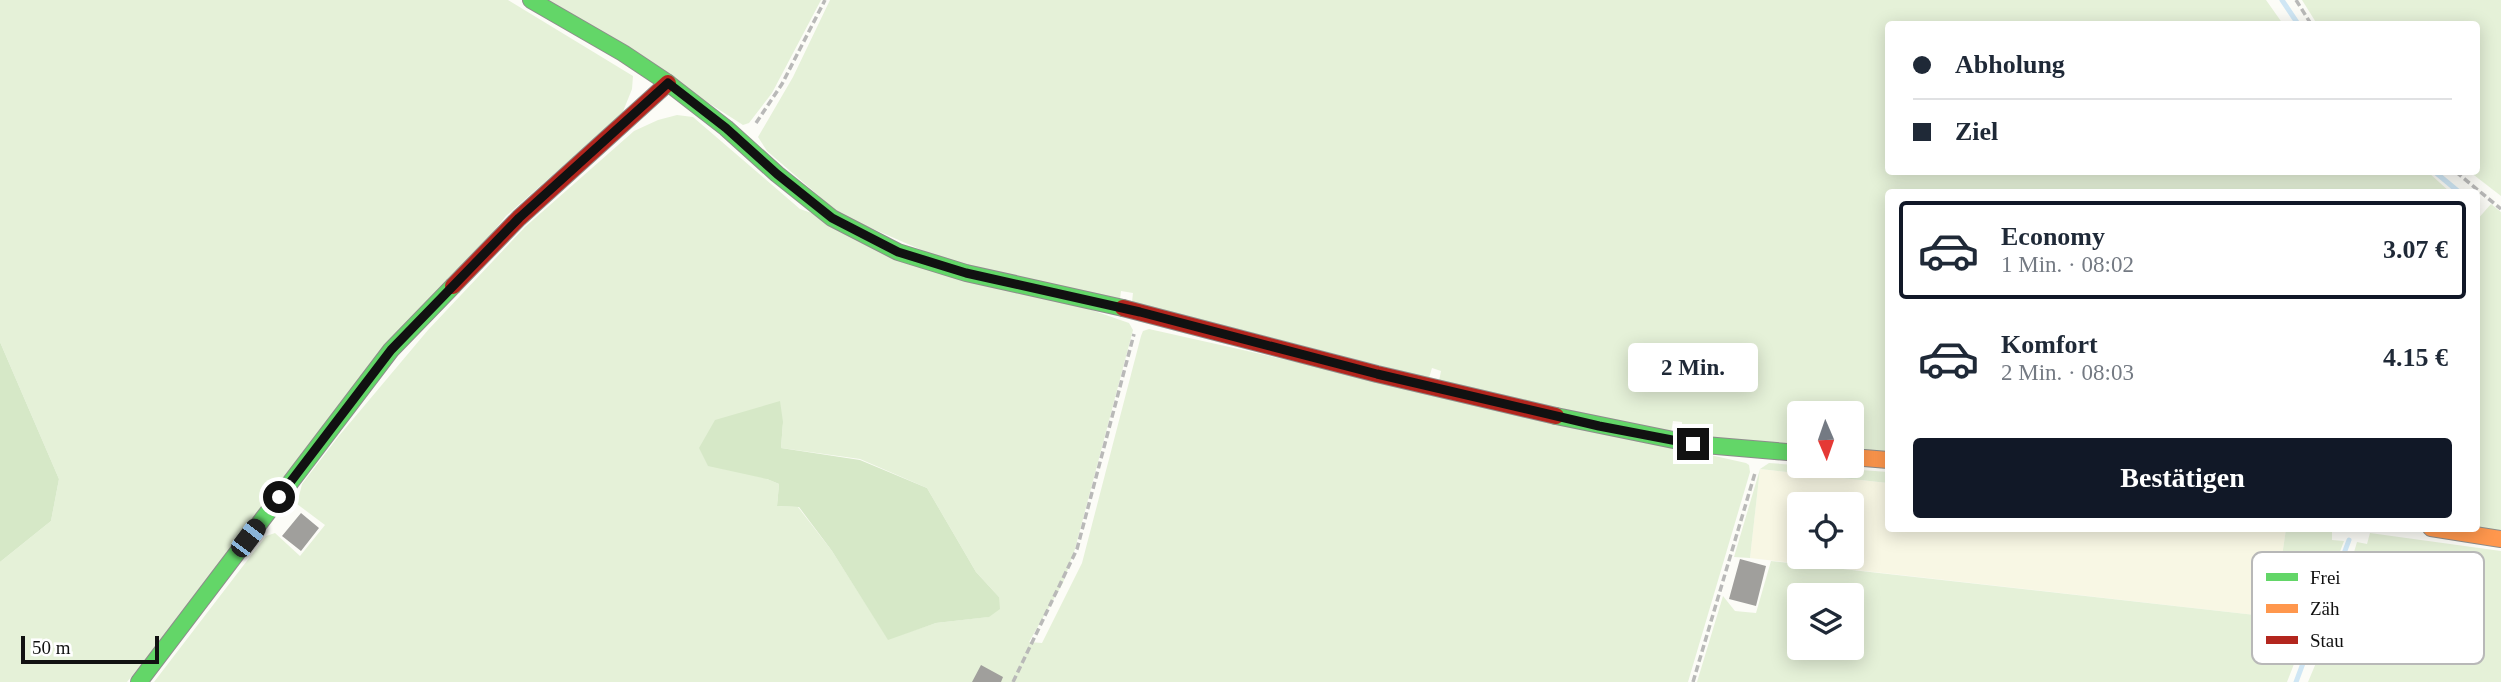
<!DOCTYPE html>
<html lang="de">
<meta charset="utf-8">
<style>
body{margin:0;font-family:Georgia,serif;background:#f2f2f3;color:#1f2937;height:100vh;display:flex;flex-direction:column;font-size:26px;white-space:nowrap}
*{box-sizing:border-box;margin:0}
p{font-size:23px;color:#747a83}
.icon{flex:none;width:38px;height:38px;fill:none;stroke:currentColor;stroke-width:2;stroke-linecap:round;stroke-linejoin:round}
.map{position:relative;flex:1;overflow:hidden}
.sheet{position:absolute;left:1885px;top:189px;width:595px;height:343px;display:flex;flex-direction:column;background:#fff;border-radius:7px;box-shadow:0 4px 18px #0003}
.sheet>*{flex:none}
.guide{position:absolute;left:1885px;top:21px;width:595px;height:154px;border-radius:7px;box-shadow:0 4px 18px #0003;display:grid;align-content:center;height:154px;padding:0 28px;background:#fff}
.needle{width:46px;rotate:178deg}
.fabs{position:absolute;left:1787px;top:401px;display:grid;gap:14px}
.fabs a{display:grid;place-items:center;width:77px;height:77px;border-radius:7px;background:#fff;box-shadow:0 4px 18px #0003;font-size:35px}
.scale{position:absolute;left:21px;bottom:18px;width:138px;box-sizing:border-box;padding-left:7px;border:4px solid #111;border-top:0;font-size:19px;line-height:24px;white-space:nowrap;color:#111;-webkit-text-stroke:5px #fff;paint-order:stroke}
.end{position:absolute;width:32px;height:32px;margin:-16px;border:9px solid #111;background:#fff;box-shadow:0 0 0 4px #fff}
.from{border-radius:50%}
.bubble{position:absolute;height:49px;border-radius:7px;background:#fff;box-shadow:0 4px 18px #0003;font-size:23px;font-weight:600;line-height:49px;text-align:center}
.car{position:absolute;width:21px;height:42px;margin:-21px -10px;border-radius:9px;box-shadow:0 0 5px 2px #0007;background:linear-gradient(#222 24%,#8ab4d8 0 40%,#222 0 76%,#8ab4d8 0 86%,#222 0)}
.guide b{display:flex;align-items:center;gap:24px;height:66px;font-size:26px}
.guide b+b{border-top:2px solid #e0e1e3}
.guide i{width:18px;height:18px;background:#1f2937}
ul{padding:12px 0 0;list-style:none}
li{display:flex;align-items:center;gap:21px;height:98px;margin:0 14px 10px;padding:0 14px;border:4px solid transparent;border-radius:7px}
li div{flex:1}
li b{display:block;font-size:26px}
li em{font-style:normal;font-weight:600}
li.active{border-color:#111827}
li>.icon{width:63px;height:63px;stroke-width:1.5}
.action{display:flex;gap:14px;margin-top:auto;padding:14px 28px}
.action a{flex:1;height:80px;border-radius:7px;background:#111827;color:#fff;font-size:28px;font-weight:600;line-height:80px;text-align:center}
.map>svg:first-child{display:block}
.farmland{fill:#f8f7e4;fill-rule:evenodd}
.green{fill:#e5f1d8;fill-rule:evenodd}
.forest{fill:#d6e8c7}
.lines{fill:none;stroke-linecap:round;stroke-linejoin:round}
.stream{stroke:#cfe6f4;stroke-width:5}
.building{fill:#a09f9c}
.fast-casing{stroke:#8d8d8b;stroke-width:18}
.slow-casing{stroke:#8d8d8b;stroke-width:18}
.jam-casing{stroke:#8d8d8b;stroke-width:18}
.path{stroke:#b9b9b8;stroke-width:3.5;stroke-dasharray:7 3.5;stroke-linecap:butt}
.fast{stroke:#63d668;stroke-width:16}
.slow{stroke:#ff974d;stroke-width:16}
.jam{stroke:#b3261e;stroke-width:16}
.route{stroke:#111;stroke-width:9}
.key{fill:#fff;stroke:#b8b8b8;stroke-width:2}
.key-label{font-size:19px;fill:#111}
</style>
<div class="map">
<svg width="2501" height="682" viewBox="0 0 2501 682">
<rect width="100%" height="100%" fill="#fcfcf7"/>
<path class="farmland" d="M1760,469l128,14v45l398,1 -13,88 -523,-59zM1799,504h53v52h-53z"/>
<path class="green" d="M0,0h508l125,76 -1,13 -10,25 -116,102 -379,466h-127v-120l51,-41 8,-42 -59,-137z
M548,0h273l-49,93 -23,30 -6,2z
M830,0h1436l17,24h-395v148h540l22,20h-562v262l-36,-3v-38h-53v34l-117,-12v-13l-9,-1 -2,12 -232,-52 2,-10 -9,-3 -3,10 -297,-76 1,-9 -12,-2 -1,8 -166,-35 -113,-49 -74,-64 -9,-14 35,-60z
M2302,0h199v196l-31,-24h6v-148h-159z
M677,115l16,2 107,92 329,114 4,7 -58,219 -12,34 -34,59 13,1 40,-80 59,-227 2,-5 6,-2 597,134 3,2 1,7 -62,210h-1534l112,-146 9,-3 25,23 25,-31 -28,-21 5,-20 36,-47 90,-107 97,-103 109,-96 24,-11zM783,422l-2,26 79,11 67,29 49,84 23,25 -11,20 -52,6 -48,16 -56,-88 -34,-44 -21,-1 2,-22 -12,-5z
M2491,204l10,8v320l-25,-4v-307z
M1769,463l119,9v11l-128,-14 -10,89 -16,-1 26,-88z
M2286,529h46v11l12,1 -31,83 -10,17 -16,41h-590l26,-86 12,15 21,2 15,-52 502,56zM1799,595h53v53h-53z
M2370,533l131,18v131h-193l26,-62 23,-78 10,2z"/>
<path class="forest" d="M0,342l59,137 -8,42 -51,41z
M780,401l3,21 -2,26 79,12 67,28 49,84 23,25 1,12 -11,8 -53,6 -48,17 -56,-89 -33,-44 -22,-1 2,-22 -12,-5 -59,-13 -9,-18 16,-28z"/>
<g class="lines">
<path class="stream" d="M2282,0l16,24
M2435,172l24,20
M2296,682l53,-142"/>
</g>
<path class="building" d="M301,513l18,15 -18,23 -19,-15z
M1740,559l26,7 -10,40 -27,-7z
M981,665l22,12 -2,5h-29z"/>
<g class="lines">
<g class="fast-casing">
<path id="fast" d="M531,0l92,53 45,30 58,45 51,46 55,44 66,34 68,21 157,35
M1556,416l137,28 106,9
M139,682l252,-332 62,-64"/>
</g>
<g class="slow-casing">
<path id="slow" d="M1852,457l36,3
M2431,528l70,11"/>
</g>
<g class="jam-casing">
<path id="jam" d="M453,286l66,-68 149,-135
M1123,308l254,66 179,42"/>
</g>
<path class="path" d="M2296,0l15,24
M756,123l26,-39 43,-84
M2456,172l45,37
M1013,682l64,-133 57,-215
M1693,682l62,-209"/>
<use href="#fast" class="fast"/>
<use href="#slow" class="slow"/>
<use href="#jam" class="jam"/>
</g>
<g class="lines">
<path class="route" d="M279,497l112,-147 128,-132 149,-135 58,45 51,46 55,44 66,34 68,21 174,39 237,62 222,52 94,18"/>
</g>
<rect x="2252" y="552" width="232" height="112" rx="10" class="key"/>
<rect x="2266" y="573" width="32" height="8" fill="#63d668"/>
<rect x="2266" y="604" width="32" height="9" fill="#ff974d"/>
<rect x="2266" y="636" width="32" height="8" fill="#b3261e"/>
<g class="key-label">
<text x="2310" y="584">Frei</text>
<text x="2310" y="615">Zäh</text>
<text x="2310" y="647">Stau</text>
</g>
</svg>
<div class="fabs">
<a><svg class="needle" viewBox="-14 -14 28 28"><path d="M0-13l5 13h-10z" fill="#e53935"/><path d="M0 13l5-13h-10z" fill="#747a83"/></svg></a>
<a><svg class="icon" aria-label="locate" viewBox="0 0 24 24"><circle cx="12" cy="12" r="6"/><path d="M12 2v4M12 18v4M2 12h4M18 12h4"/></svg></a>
<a><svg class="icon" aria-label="layers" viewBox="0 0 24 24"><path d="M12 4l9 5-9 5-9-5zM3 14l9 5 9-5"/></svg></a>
</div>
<div class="scale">50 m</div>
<i class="end from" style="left:279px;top:497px"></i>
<i class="end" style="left:1693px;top:444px"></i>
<div class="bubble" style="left:1628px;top:343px;width:130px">2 Min.</div>
<i class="car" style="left:248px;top:538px;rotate:37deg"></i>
<div class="guide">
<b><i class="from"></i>Abholung</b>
<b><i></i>Ziel</b>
</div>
<section class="sheet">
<ul>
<li class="active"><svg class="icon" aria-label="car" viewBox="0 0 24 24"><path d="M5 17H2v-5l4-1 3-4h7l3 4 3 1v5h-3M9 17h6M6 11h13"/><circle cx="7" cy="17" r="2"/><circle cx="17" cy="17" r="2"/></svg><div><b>Economy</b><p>1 Min. · 08:02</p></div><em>3.07 €</em></li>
<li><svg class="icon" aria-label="car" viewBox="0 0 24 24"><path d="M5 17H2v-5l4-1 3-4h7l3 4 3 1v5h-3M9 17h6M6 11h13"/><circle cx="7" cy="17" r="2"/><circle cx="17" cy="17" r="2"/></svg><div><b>Komfort</b><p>2 Min. · 08:03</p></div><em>4.15 €</em></li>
</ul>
<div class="action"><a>Bestätigen</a></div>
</section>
</div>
